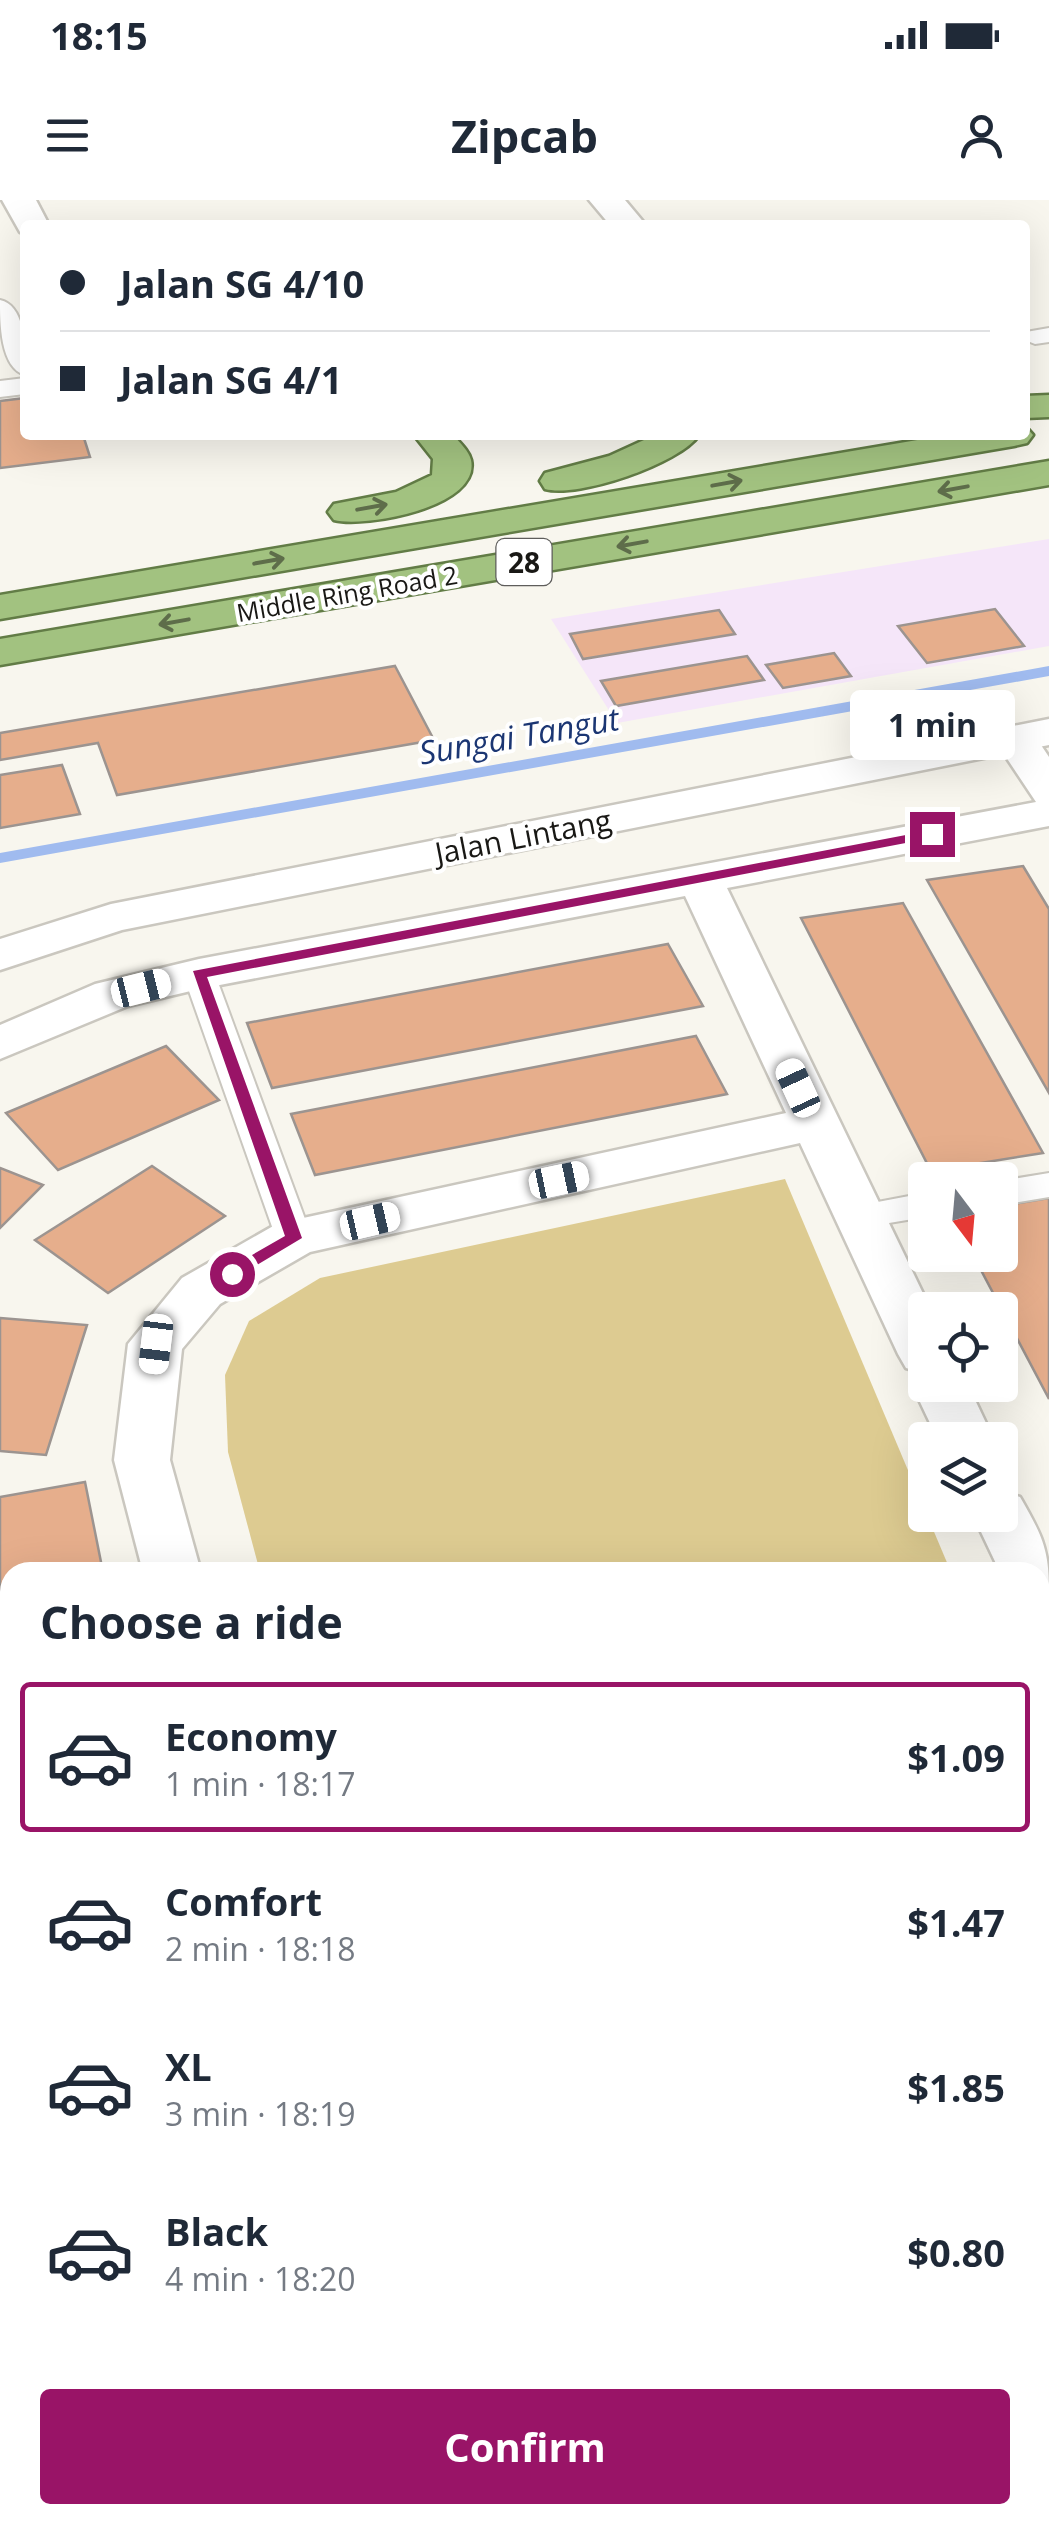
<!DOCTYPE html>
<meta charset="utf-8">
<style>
body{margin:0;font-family:"Open Sans",sans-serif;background:#f6f6f7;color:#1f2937;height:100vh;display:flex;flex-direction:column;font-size:38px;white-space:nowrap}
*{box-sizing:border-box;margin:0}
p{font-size:32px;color:#747a83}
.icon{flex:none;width:55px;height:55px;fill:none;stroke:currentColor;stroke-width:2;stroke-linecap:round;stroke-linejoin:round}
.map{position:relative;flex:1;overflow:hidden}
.panel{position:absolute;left:0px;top:1362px;width:1050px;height:962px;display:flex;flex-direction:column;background:#fff;border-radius:30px 30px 0 0;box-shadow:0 10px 40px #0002}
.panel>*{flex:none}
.hud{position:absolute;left:20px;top:20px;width:1010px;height:220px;border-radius:10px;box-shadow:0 10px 40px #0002;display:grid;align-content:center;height:220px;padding:0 40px;background:#fff}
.needle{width:65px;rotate:164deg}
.controls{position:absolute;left:908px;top:962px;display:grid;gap:20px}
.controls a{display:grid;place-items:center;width:110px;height:110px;border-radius:10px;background:#fff;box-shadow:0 10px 40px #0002;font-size:50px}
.end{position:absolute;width:45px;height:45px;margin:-22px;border:12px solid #991467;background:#fff;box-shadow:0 0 0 5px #fff}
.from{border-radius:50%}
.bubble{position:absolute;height:70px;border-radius:10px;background:#fff;box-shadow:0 10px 40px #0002;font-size:32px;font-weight:700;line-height:70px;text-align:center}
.car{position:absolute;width:30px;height:60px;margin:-30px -15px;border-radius:12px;box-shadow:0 0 8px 2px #0007;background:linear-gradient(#fff 24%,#345 0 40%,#fff 0 76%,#345 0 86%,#fff 0)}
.hud b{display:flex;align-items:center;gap:35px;height:95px;font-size:38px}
.hud b+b{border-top:2px solid #e0e1e3}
.hud i{width:25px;height:25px;background:#1f2937}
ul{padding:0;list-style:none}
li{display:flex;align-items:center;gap:30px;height:150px;margin:0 20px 15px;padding:0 20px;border:5px solid transparent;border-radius:10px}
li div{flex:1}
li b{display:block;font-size:38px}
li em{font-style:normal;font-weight:700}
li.active{border-color:#991467}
li>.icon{width:90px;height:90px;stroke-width:1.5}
h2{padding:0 40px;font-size:45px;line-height:120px}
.primary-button{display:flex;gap:20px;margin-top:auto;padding:20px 40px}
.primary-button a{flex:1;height:115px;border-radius:10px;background:#991467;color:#fff;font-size:40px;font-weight:700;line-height:115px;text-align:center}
.status{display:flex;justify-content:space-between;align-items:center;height:70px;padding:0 50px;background:#fff;direction:ltr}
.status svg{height:28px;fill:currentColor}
header{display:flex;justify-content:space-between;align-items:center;height:130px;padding:0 40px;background:#fff;font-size:45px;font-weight:700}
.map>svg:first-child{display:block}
.commercial{fill:#f5e6f9}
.green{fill:#ddcb91}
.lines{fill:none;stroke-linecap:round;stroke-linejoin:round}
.stream{fill:#a0bbef;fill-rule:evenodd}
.building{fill:#e6ae8c;stroke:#9c9490;stroke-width:2.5}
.service-casing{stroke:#cac7bf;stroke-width:4}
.minor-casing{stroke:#cac7bf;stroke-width:5}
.tertiary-casing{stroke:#cac7bf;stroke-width:5}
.trunk-casing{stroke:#627c46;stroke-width:5}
.service{fill:#fff;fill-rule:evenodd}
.minor{fill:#fff;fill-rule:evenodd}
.tertiary{fill:#fff;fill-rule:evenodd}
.trunk{fill:#a2c280;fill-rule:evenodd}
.oneway{stroke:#5e6d4a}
.route{fill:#991467}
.labels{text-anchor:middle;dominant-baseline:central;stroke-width:8;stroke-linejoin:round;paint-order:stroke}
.far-street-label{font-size:25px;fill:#191815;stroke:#fff}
.shield{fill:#fff;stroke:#5e5d5b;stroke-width:2.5}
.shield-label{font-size:28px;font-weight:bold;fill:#191815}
.street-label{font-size:30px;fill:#191815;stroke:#fff}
.water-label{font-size:32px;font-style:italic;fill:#1b3673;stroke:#fff}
</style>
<div class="status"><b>18:15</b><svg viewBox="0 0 49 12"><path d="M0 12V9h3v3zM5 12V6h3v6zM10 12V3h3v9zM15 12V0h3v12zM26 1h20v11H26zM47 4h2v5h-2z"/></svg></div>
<header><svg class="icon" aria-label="menu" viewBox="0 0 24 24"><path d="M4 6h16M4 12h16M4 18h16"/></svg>Zipcab<svg class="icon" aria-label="person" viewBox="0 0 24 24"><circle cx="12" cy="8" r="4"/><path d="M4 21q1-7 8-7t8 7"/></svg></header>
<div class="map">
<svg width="1049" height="2324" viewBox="0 0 1049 2324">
<rect width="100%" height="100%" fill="#f8f6ee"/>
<path class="commercial" d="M1049,339v107l-432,77 -66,-104z"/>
<path class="green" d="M785,979l166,393h-691l-32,-120 -3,-77 24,-54 71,-43z"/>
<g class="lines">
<path class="stream" d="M1049,466v10l-1049,187v-10z"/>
</g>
<path class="building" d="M25,198v37h58l7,22 -90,11v-67z
M995,409l29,37 -97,17 -29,-37z
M719,410l16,24 -152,25 -13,-25z
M834,453l17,23 -68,12 -17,-23z
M747,456l17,24 -148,26 -15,-25z
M395,466l39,74 -317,55 -19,-52 -98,17v-27z
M62,565l18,49 -80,14v-53z
M1023,666l26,43v184l-122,-213z
M903,703l140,250 -112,18 -130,-253z
M668,744l35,62 -431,82 -25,-65z
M696,836l31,58 -412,81 -24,-61z
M166,846l53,54 -161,70 -52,-57z
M152,966l73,50 -117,77 -73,-53z
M0,968l43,17 -43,43z
M1049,998v201l-76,-144h27v-49z
M0,1118l87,7 -41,130 -46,-4z
M85,1282l18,90h-93v412l-10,-69v-418z
M1049,1755v159l-9,2v-159z
M1049,1977v221l-9,2v-221z
M10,1979v167l-10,3v-168z
M10,2213v102h548l-37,9h-521v-109z"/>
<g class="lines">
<g class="service-casing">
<path id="service" d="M0,100c27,6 25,52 25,75 -25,-7 -25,-53 -25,-75z
M1049,128v14l-14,2 -10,-4 1,-8z
M25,178v16l-25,3v-16z
M199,764l12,3 4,7 97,264 -5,9 -13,3 -13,-3 -5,-9 -93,-264 4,-7z
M1049,973v24l-49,8v-24z
M925,993v24l-66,11 -13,-4 -5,-8 5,-8z
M1049,1915v42l-9,2v-42z
M10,2149v48l-10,3v-48z
M634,2315h52l3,9h-52z"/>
</g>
<g class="minor-casing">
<path id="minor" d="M2,0h34l13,25h-24v8l-5,-1z
M589,0h36l21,25h-36z
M1016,526l15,4 18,27v69l-322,62 204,422h-6v75h43l26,55h-56l-26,-55 8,-13 -14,-4 -8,-14 -98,-211 -490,109 -90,52 -38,45 -12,111 31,112h-58l-29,-112 14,-116 54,-66 93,-53 19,-5 492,-107 -101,-217 -486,93 -71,17 -128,53v-34l95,-41 104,-25 837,-157 -42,-63 7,-9z
M1000,1291l20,6c20,35 29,50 29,91l-9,3v-19h-40l-27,-57h27z
M1049,1643v54l-9,2v-54z
M10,1853v60l-10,2v-60z"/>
</g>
<g class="tertiary-casing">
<path id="tertiary" d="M1049,519v26l-927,185 -122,40v-31l111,-35z"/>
</g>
<g class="trunk-casing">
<path id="trunk" d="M1049,195v22l-24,1v-22z
M1025,226l8,9 -6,8 -13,3 -1014,173v-24l947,-160h78z
M414,235h39c7,8 16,16 18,25 10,47 -106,68 -137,60l-6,-8 6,-8 62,-12 36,-17 1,-16z
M655,235h44c-20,29 -120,63 -154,54l-5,-8 5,-8 64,-17z
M1049,261v24l-1049,180v-26z"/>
</g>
<use href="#service" class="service"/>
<use href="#minor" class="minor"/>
<use href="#tertiary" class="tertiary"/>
<use href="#trunk" class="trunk"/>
</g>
<defs><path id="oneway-shaft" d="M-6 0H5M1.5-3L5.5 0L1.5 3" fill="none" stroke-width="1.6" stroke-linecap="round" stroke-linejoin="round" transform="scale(2.5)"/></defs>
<g class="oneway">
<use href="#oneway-shaft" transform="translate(727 283) rotate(-10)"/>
<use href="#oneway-shaft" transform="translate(953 289) rotate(170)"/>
<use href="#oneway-shaft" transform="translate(372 307) rotate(-10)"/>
<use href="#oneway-shaft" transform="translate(632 344) rotate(170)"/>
<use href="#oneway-shaft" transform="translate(269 361) rotate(-10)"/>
<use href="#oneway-shaft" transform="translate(174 422) rotate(170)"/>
</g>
<path class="route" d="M932,630l7,4 -2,3 -730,140 95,261 -65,39h-11v-7l59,-34 -92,-265z"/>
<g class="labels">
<g class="far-street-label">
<text transform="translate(347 393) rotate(-10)">Middle Ring Road 2</text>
</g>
<rect class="shield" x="496.5" y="339" width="55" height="46" rx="8"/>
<g class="shield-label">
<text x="524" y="362">28</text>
</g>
<g class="street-label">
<text transform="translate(523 636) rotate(-11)">Jalan Lintang</text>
</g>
<g class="water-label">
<text transform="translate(519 535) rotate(-10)">Sungai Tangut</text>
</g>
</g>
</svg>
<div class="controls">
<a><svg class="needle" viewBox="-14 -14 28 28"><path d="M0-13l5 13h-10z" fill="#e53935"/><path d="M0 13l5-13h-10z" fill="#747a83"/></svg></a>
<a><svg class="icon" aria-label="locate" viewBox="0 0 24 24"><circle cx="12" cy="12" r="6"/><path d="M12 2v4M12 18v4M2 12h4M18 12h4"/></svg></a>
<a><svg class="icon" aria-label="layers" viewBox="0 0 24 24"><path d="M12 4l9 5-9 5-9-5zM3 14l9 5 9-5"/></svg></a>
</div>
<i class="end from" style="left:232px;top:1074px"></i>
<i class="end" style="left:932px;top:634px"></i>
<div class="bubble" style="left:850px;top:490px;width:165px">1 min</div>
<i class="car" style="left:141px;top:788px;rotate:76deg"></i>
<i class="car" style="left:798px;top:888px;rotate:335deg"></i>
<i class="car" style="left:559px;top:980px;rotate:78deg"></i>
<i class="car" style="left:370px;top:1021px;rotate:77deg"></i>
<i class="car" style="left:156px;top:1144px;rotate:187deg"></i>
<div class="hud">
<b><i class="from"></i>Jalan SG 4/10</b>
<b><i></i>Jalan SG 4/1</b>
</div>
<section class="panel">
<h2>Choose a ride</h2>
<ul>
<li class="active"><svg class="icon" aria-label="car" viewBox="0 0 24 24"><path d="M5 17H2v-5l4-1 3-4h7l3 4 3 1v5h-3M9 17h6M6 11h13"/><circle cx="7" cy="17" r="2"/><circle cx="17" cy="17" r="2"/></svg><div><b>Economy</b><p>1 min · 18:17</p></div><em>$1.09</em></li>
<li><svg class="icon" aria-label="car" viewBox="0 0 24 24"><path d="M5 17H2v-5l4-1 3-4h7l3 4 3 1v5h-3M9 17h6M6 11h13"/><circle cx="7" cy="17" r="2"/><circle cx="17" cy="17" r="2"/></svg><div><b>Comfort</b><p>2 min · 18:18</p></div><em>$1.47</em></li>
<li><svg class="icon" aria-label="car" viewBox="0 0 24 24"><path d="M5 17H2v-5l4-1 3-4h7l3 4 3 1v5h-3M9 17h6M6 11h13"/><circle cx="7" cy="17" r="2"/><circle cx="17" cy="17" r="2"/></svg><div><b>XL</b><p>3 min · 18:19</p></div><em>$1.85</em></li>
<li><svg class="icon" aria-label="car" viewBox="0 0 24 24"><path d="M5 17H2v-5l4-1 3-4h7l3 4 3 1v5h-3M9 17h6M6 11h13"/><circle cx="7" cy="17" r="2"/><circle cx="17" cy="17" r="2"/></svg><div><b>Black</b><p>4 min · 18:20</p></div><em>$0.80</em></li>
</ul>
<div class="primary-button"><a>Confirm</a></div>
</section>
</div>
